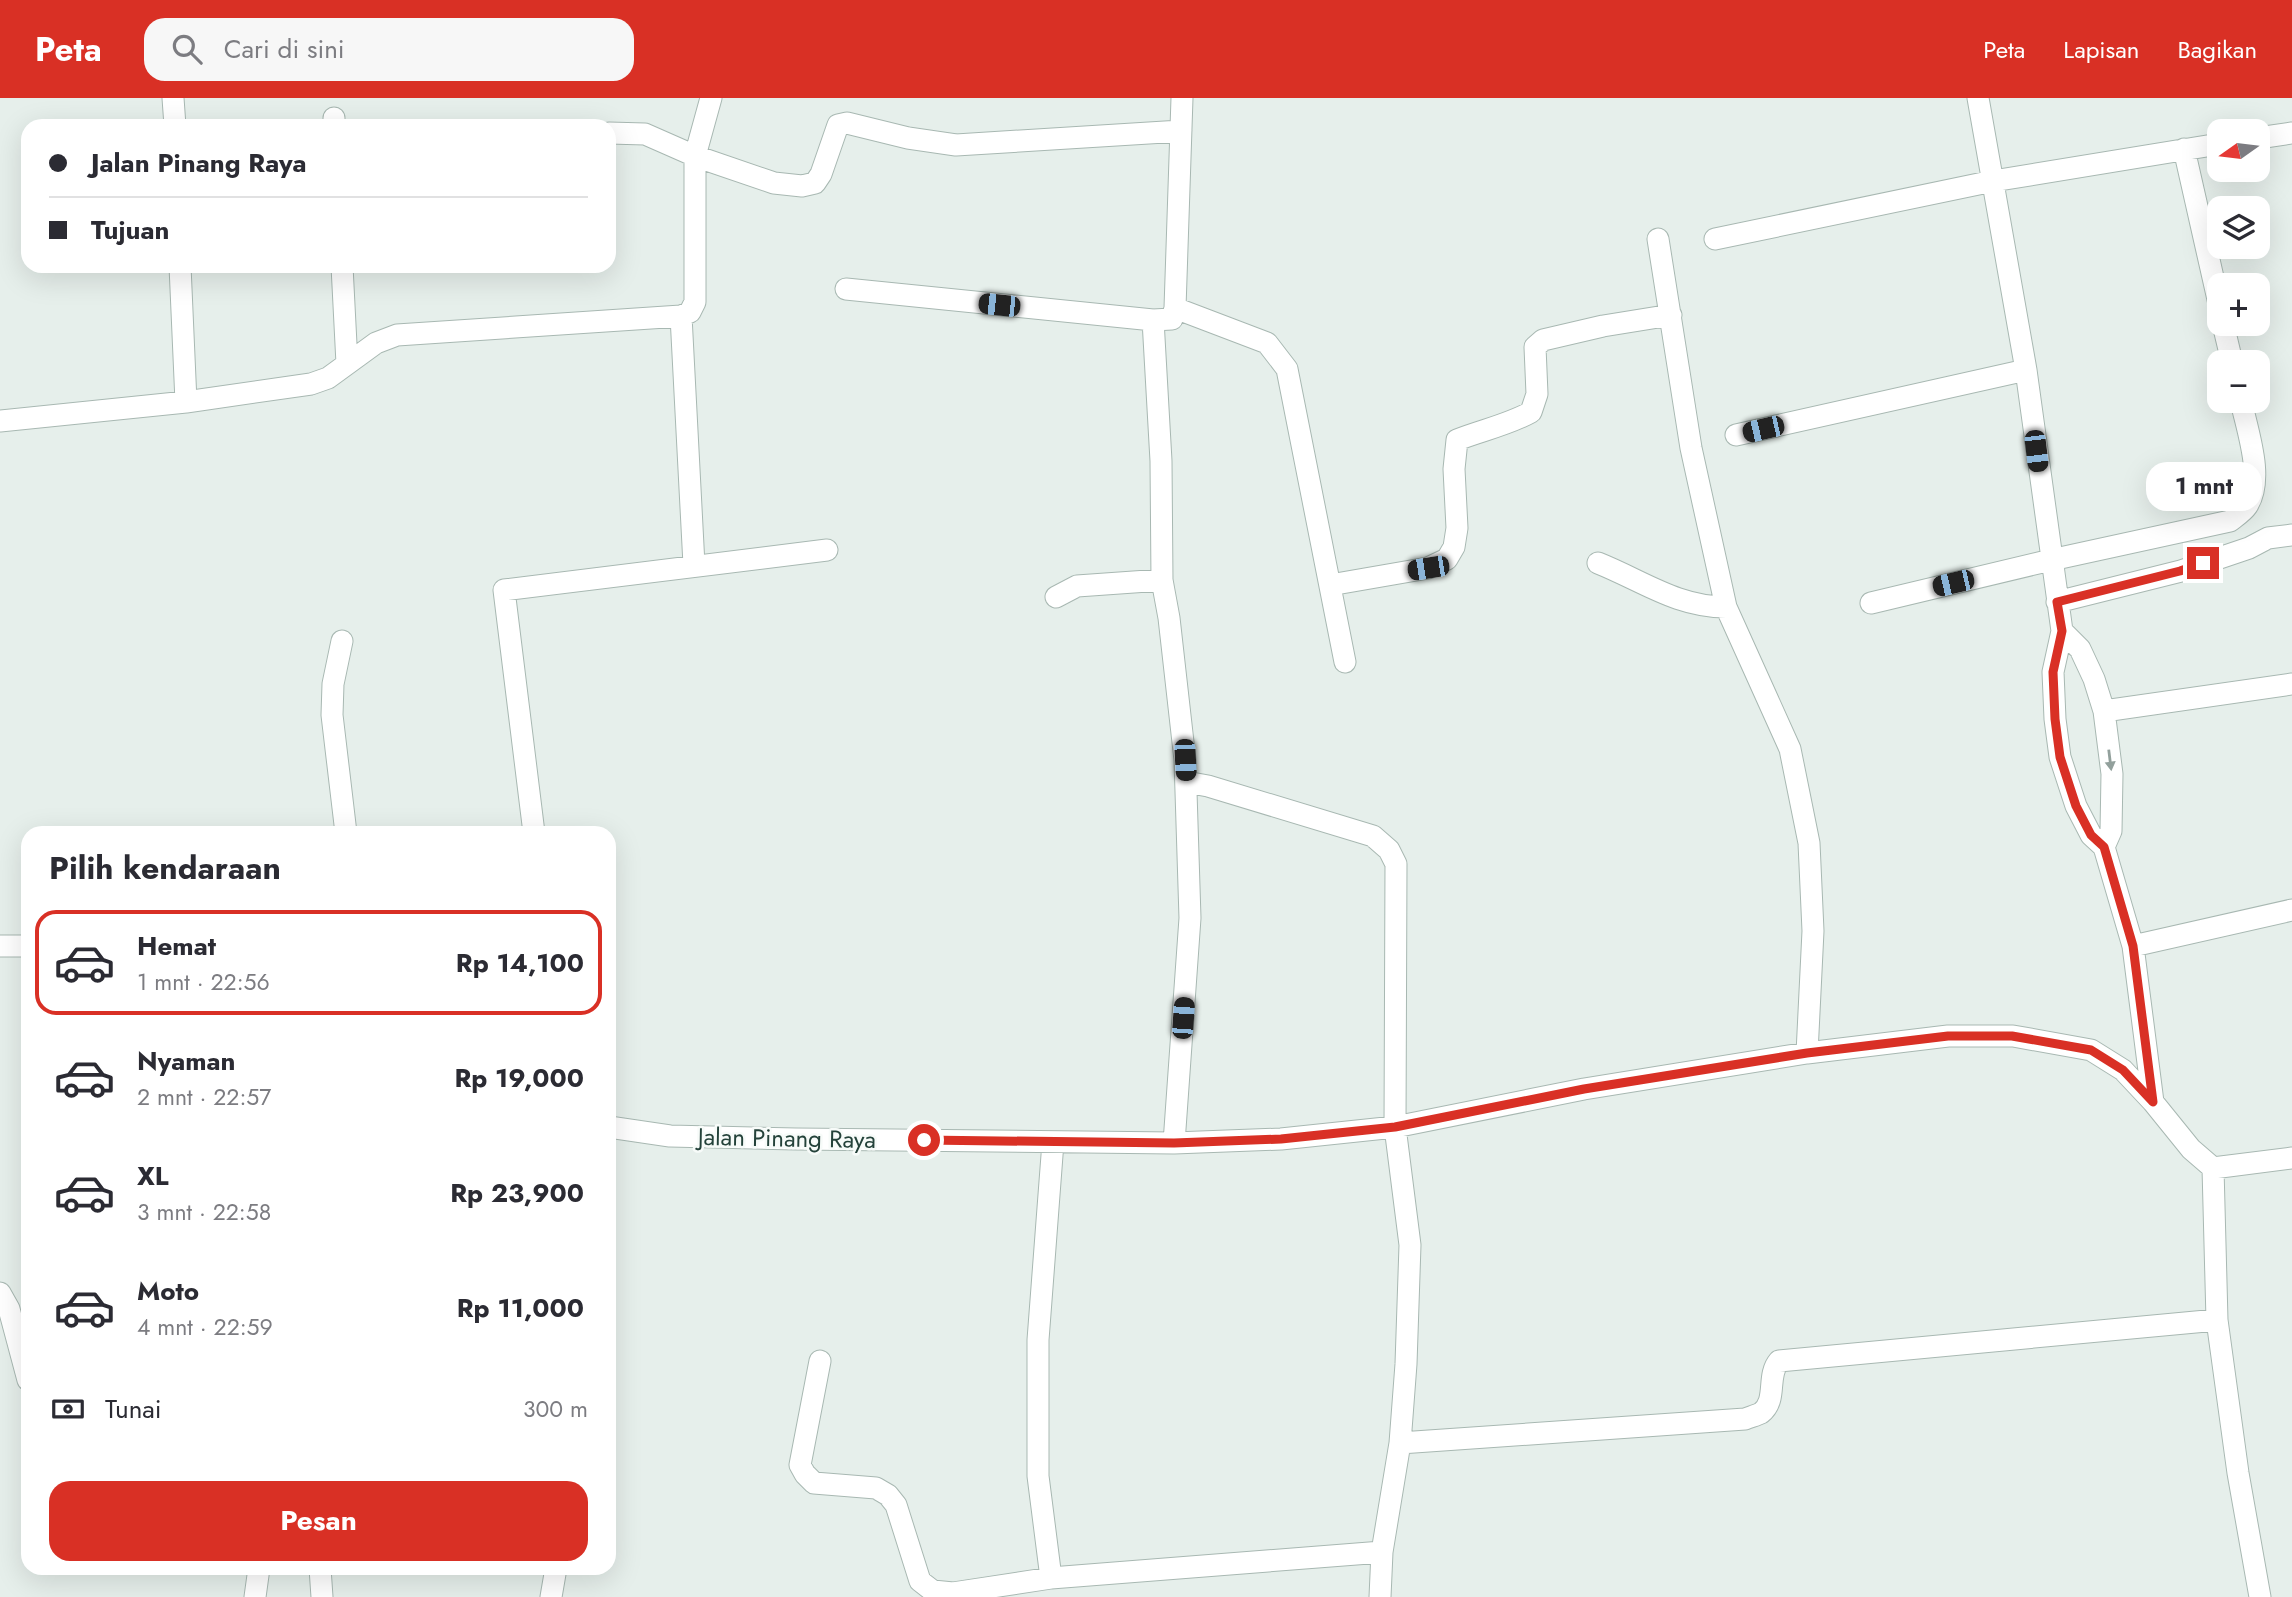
<!DOCTYPE html>
<html lang="id">
<meta charset="utf-8">
<style>
body{margin:0;font-family:Jost,sans-serif;background:#f7f7f7;color:#2b2b33;height:100vh;display:flex;flex-direction:column;font-size:26px;white-space:nowrap}
*{box-sizing:border-box;margin:0}
p{font-size:23px;color:#7c7c81}
.icon{flex:none;width:38px;height:38px;fill:none;stroke:currentColor;stroke-width:2;stroke-linecap:round;stroke-linejoin:round}
.map{position:relative;flex:1;overflow:hidden}
.drawer{position:absolute;left:21px;top:728px;width:595px;height:749px;display:flex;flex-direction:column;background:#fff;border-radius:21px;box-shadow:0 7px 28px #0002}
.drawer>*{flex:none}
.banner{position:absolute;left:21px;top:21px;width:595px;height:154px;border-radius:21px;box-shadow:0 7px 28px #0002;display:grid;align-content:center;height:154px;padding:0 28px;background:#fff}
.needle{width:46px;rotate:256deg}
.controls{position:absolute;left:2207px;top:21px;display:grid;gap:14px}
.controls a{display:grid;place-items:center;width:63px;height:63px;border-radius:14px;background:#fff;box-shadow:0 7px 28px #0002;font-size:35px}
.end{position:absolute;width:32px;height:32px;margin:-16px;border:9px solid #d93025;background:#fff;box-shadow:0 0 0 4px #fff}
.from{border-radius:50%}
.bubble{position:absolute;height:49px;border-radius:21px;background:#fff;box-shadow:0 7px 28px #0002;font-size:23px;font-weight:700;line-height:49px;text-align:center}
.car{position:absolute;width:21px;height:42px;margin:-21px -10px;border-radius:9px;box-shadow:0 0 5px 2px #0007;background:linear-gradient(#222 24%,#8ab4d8 0 40%,#222 0 76%,#8ab4d8 0 86%,#222 0)}
.banner b{display:flex;align-items:center;gap:24px;height:66px;font-size:26px}
.banner b+b{border-top:2px solid #e1e1e2}
.banner i{width:18px;height:18px;background:#2b2b33}
ul{padding:0;list-style:none}
li{display:flex;align-items:center;gap:21px;height:105px;margin:0 14px 10px;padding:0 14px;border:4px solid transparent;border-radius:21px}
li div{flex:1}
li b{display:block;font-size:26px}
li em{font-style:normal;font-weight:700}
li.selected{border-color:#d93025}
li>.icon{width:63px;height:63px;stroke-width:1.5}
h2{padding:0 28px;font-size:32px;line-height:84px}
.pay{display:flex;align-items:center;gap:18px;height:77px;padding:0 28px;font-size:26px}
.pay p{margin-inline-start:auto}
.primary-button{display:flex;gap:14px;margin-top:auto;padding:14px 28px}
.primary-button a{flex:1;height:80px;border-radius:21px;background:#d93025;color:#fff;font-size:28px;font-weight:700;line-height:80px;text-align:center}
header{display:flex;align-items:center;gap:42px;box-sizing:border-box;height:98px;padding:0 35px;background:#d93025;color:#fff}
header strong{font-size:33px}
nav{display:flex;gap:38px;margin-inline-start:auto;font-size:24px}
.search{width:490px;height:63px;background:#f7f7f7;display:flex;align-items:center;gap:18px;box-sizing:border-box;padding:0 24px;border-radius:21px;color:#7c7c81;font-size:26px}
.map>svg:first-child{display:block}
.lines{fill:none;stroke-linecap:round;stroke-linejoin:round}
.minor-casing{stroke:#a8b8b2;stroke-width:23}
.minor{stroke:#fff;stroke-width:21}
.oneway{fill:#92a09c}
.route{stroke:#d93025;stroke-width:9}
.labels{text-anchor:middle;dominant-baseline:central;stroke-width:5;stroke-linejoin:round;paint-order:stroke}
.street-label{font-size:24px;fill:#24423a;stroke:#f7fbf9}
</style>
<header>
<strong>Peta</strong>
<div class="search"><svg class="icon" aria-label="search" viewBox="0 0 24 24"><circle cx="10" cy="10" r="6"/><path d="M15 15l6 6"/></svg>Cari di sini</div>
<nav><a>Peta</a><a>Lapisan</a><a>Bagikan</a></nav>
</header>
<div class="map">
<svg width="2292" height="1499" viewBox="0 0 2292 1499">
<rect width="100%" height="100%" fill="#e6efeb"/>
<g class="lines">
<g class="minor-casing">
<path id="minor" d="M173,0l2,28
M1978,0l48,272 36,261 -9,41 2,47 5,38 16,49 15,29 13,12 29,99 20,156
M334,20v8
M609,35l36,1 50,22 79,27 28,3 13,-3 6,-9 17,-49 9,-2 61,15 48,7 225,-14
M2258,40l34,-5
M2184,51l35,155
M1658,141l33,209 35,159 64,142 19,94 4,88 -6,122
M1715,141l278,-58 226,-37
M180,168l6,136
M342,168l5,98
M846,191l307,31 19,-1 3,-11 7,-210
M1175,210l92,35 20,26 58,293
M681,218l13,249
M1153,222l8,141 1,119
M2223,226l9,38
M0,323l186,-19 125,-18 17,-6 48,-35 21,-8 284,-19 9,-4 5,-10v-146l16,-58
M1736,337l290,-65
M1598,465c45,18 79,44 128,44
M1330,487l98,-17 19,-9 7,-12 3,-19 -3,-59 3,-29c25,-10 51,-15 74,-28l6,-18 -2,-47 8,-7 60,-14 68,-11
M1056,499l21,-11 85,-6 7,38 16,142 5,158 -16,225
M2057,504l124,-31 68,-23 19,-10 24,-3
M1871,505l180,-43 179,-39c5,-4 13,-9 17,-15 18,-27 0,-76 -6,-105
M2062,533l18,18 14,30 10,32 8,63 -1,57 -7,16
M342,543l-9,43 -1,31 14,118
M2104,613l188,-27
M1186,684l22,4 165,50 16,14 7,14 -1,263 15,118 -4,119 -6,79 -18,109 -2,45
M534,735l-30,-243 323,-40
M0,848h28
M2133,848l159,-36
M609,1029l61,9 126,3 378,4 107,-4 114,-12 189,-38 223,-36 141,-17h65l78,14 32,20 30,32 38,47 22,19 79,-10
M2213,1070l4,152 21,153 22,124
M0,1195l9,16 19,71
M820,1263l-20,104 5,9 9,9 62,5 12,7 8,10 24,76 13,10 20,2 98,-15 331,-26
M1400,1345l345,-24c5,-2 12,-4 16,-6 17,-13 5,-37 18,-52l438,-41
M320,1470l2,29
M1051,1480l-13,-102v-136l15,-198
M255,1499l4,-29
M551,1499l5,-29"/>
</g>
<use href="#minor" class="minor"/>
</g>
<defs><path id="oneway-solid" d="M-6-.8H1V-3.2L6.5 0L1 3.2V.8H-6Z" transform="scale(1.75)"/></defs>
<use class="oneway" href="#oneway-solid" transform="translate(2110 662) rotate(83)"/>
<g class="lines">
<path class="route" d="M924,1042l250,3 107,-4 114,-12 189,-38 223,-36 141,-17h64l79,14 32,20 30,32 -20,-156 -29,-99 -13,-12 -15,-29 -16,-49 -5,-38 -2,-47 9,-41 -5,-29 123,-31 23,-8"/>
</g>
<g class="labels">
<g class="street-label">
<text transform="translate(787 1040) rotate(1)">Jalan Pinang Raya</text>
</g>
</g>
</svg>
<div class="controls">
<a><svg class="needle" viewBox="-14 -14 28 28"><path d="M0-13l5 13h-10z" fill="#e53935"/><path d="M0 13l5-13h-10z" fill="#7c7c81"/></svg></a>
<a><svg class="icon" aria-label="layers" viewBox="0 0 24 24"><path d="M12 4l9 5-9 5-9-5zM3 14l9 5 9-5"/></svg></a>
<a>+</a>
<a>−</a>
</div>
<i class="end from" style="left:924px;top:1042px"></i>
<i class="end" style="left:2203px;top:465px"></i>
<div class="bubble" style="left:2146px;top:364px;width:116px">1 mnt</div>
<i class="car" style="left:999px;top:207px;rotate:276deg"></i>
<i class="car" style="left:1763px;top:331px;rotate:257deg"></i>
<i class="car" style="left:2036px;top:353px;rotate:173deg"></i>
<i class="car" style="left:1428px;top:470px;rotate:261deg"></i>
<i class="car" style="left:1953px;top:485px;rotate:257deg"></i>
<i class="car" style="left:1185px;top:662px;rotate:177deg"></i>
<i class="car" style="left:1183px;top:920px;rotate:4deg"></i>
<div class="banner">
<b><i class="from"></i>Jalan Pinang Raya</b>
<b><i></i>Tujuan</b>
</div>
<section class="drawer">
<h2>Pilih kendaraan</h2>
<ul>
<li class="selected"><svg class="icon" aria-label="car" viewBox="0 0 24 24"><path d="M5 17H2v-5l4-1 3-4h7l3 4 3 1v5h-3M9 17h6M6 11h13"/><circle cx="7" cy="17" r="2"/><circle cx="17" cy="17" r="2"/></svg><div><b>Hemat</b><p>1 mnt · 22:56</p></div><em>Rp 14,100</em></li>
<li><svg class="icon" aria-label="car" viewBox="0 0 24 24"><path d="M5 17H2v-5l4-1 3-4h7l3 4 3 1v5h-3M9 17h6M6 11h13"/><circle cx="7" cy="17" r="2"/><circle cx="17" cy="17" r="2"/></svg><div><b>Nyaman</b><p>2 mnt · 22:57</p></div><em>Rp 19,000</em></li>
<li><svg class="icon" aria-label="car" viewBox="0 0 24 24"><path d="M5 17H2v-5l4-1 3-4h7l3 4 3 1v5h-3M9 17h6M6 11h13"/><circle cx="7" cy="17" r="2"/><circle cx="17" cy="17" r="2"/></svg><div><b>XL</b><p>3 mnt · 22:58</p></div><em>Rp 23,900</em></li>
<li><svg class="icon" aria-label="car" viewBox="0 0 24 24"><path d="M5 17H2v-5l4-1 3-4h7l3 4 3 1v5h-3M9 17h6M6 11h13"/><circle cx="7" cy="17" r="2"/><circle cx="17" cy="17" r="2"/></svg><div><b>Moto</b><p>4 mnt · 22:59</p></div><em>Rp 11,000</em></li>
</ul>
<div class="pay"><svg class="icon" aria-label="cash" viewBox="0 0 24 24"><path d="M3 7h18v10H3z"/><circle cx="12" cy="12" r="2"/></svg>Tunai<p>300 m</p></div>
<div class="primary-button"><a>Pesan</a></div>
</section>
</div>
